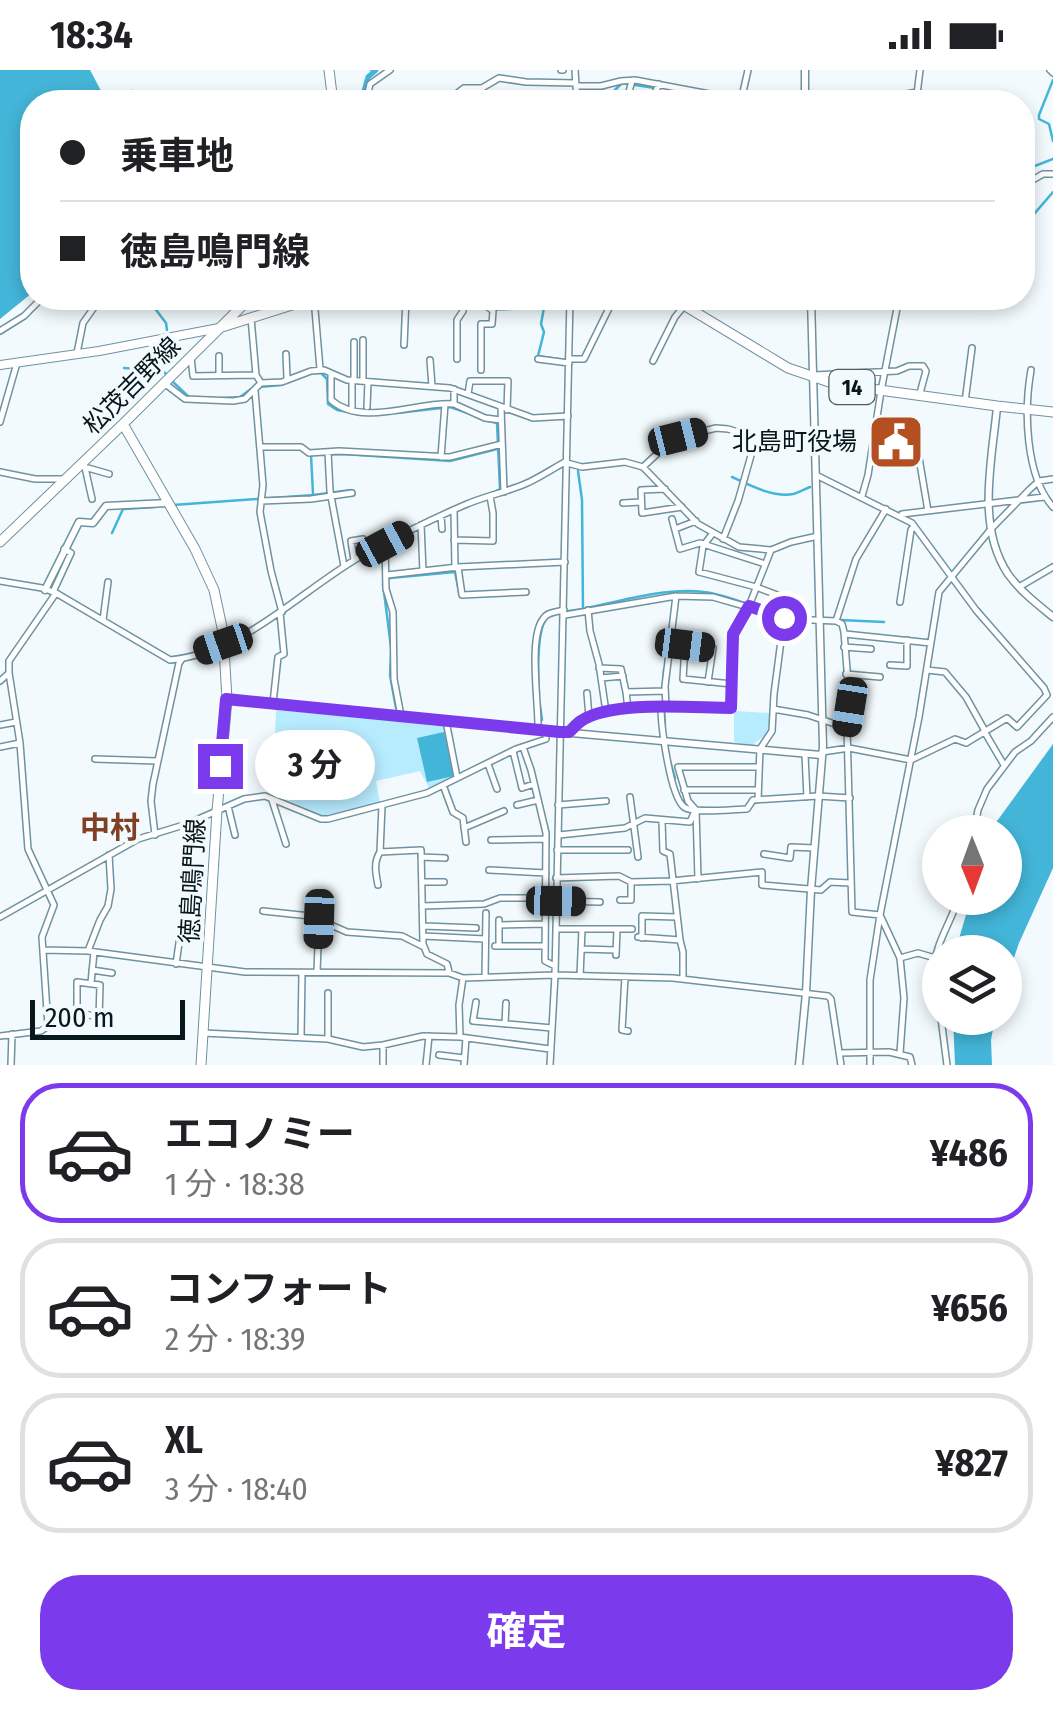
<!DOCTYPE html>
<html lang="ja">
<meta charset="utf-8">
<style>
body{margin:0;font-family:"Fira Sans Condensed","Noto Sans JP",sans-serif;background:#f6f6f6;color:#202124;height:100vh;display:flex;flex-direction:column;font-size:38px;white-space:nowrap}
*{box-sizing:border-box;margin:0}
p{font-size:32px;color:#757577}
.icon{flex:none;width:55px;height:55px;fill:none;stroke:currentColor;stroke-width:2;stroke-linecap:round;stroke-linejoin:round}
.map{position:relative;height:995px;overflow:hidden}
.panel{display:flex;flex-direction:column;background:#fff;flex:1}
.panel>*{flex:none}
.top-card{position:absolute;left:20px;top:20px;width:1015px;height:220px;border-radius:40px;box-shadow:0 5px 15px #0003;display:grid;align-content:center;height:220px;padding:0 40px;background:#fff}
.needle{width:65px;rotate:179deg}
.controls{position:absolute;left:922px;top:745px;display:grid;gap:20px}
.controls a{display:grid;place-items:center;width:100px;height:100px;border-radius:50%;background:#fff;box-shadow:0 5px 15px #0003;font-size:50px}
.scale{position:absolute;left:30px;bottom:25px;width:155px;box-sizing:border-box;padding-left:10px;border:5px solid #08171c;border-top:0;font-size:28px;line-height:35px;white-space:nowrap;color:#08171c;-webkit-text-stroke:8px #f2fafd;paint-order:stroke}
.end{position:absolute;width:45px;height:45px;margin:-22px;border:12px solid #7c3aed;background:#fff;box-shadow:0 0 0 5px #fff}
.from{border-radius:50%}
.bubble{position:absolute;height:70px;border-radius:35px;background:#fff;box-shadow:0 5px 15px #0003;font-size:32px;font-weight:700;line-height:70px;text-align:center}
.car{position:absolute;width:30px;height:60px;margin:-30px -15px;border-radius:12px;box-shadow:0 0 8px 2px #0007;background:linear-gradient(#222 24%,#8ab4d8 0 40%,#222 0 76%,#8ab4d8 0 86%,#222 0)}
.top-card b{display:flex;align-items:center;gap:35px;height:95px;font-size:38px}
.top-card b+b{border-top:2px solid #e0e0e0}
.top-card i{width:25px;height:25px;background:#202124}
ul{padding:18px 0 0;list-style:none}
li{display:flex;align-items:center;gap:30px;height:140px;margin:0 20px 15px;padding:0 20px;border:5px solid #e0e0e0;border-radius:40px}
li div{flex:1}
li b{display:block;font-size:38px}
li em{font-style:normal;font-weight:700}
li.current{border-color:#7c3aed}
li>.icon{width:90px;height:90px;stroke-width:1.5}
.button{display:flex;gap:20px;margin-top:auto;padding:20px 40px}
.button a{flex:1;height:115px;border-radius:40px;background:#7c3aed;color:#fff;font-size:40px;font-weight:700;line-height:115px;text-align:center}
.status{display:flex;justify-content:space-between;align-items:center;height:70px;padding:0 50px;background:#fff;direction:ltr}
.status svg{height:28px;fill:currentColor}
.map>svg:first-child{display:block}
.green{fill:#b7ebfe}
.water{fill:#43b5d8}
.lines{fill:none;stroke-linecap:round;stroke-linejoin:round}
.stream{stroke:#43b5d8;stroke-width:2.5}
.canal{stroke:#43b5d8;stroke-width:5}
.minor-casing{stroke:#6e92a0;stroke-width:8}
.tertiary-casing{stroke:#6e92a0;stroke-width:9}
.secondary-casing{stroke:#6e92a0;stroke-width:10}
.primary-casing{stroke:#6e92a0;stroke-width:11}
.minor{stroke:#fff;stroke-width:5}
.tertiary{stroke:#fff;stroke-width:6}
.secondary{stroke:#fff;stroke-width:8}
.primary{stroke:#fff;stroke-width:9}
.route{stroke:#7c3aed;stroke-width:12}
.labels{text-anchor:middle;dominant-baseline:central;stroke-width:8;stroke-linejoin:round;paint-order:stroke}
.shield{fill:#f2fafd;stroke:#4e5b60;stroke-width:2.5}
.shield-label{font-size:22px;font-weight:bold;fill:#08171c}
.street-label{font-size:25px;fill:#08171c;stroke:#f2fafd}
.poi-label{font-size:25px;fill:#08171c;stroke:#f2fafd;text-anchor:end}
.quarter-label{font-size:30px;font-weight:bold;fill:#813f24;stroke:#f2fafd}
</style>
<div class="status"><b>18:34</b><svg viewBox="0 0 49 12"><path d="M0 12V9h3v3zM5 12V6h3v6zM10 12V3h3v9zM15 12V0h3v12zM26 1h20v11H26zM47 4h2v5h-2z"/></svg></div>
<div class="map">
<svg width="1053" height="995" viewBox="0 0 1053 995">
<rect width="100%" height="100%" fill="#f2fafd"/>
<path class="green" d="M276,640l168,15 11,54 -26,9 -9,-17 -44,10 4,22 -56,14 -33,-15 -19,-14 -4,-24 6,-3z
M734,641l36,2 -2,21 -16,11 -18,-3z"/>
<path class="water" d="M0,0h90l17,32h-75v191l-32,26z
M444,662l10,44 -27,6 -10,-44z
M1053,674v124l-34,75 -14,41v-32h-50l16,-54h34v-66h-14l1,-4z
M953,948h42l-4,22 1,25h-37z"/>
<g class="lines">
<path class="stream" d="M371,0l3,2
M1053,10l-14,35v4l10,5 4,17
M583,18l30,4 9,-9 33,5
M1022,101l31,-12
M1022,158l31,-36
M147,228l19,25 1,7
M491,228v6l54,-2 -4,22 3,8 -6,24 27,4
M266,234l3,-6
M124,298l39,3 5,5
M311,303h10l6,6 1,25 9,6 22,4
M173,312l16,15
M259,317l22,-2
M222,328l18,-1 11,-8
M397,343l53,-6 18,6
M484,350l13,3 3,66 -8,4
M578,401l4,29 1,109c37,-8 84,-22 121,-17 18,2 37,10 55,16
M732,407c17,8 42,21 61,17 3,0 14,-6 17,-7
M313,424l-2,-39 32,-1 107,7 47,-12
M173,435l141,-10 37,-5
M112,463l11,-24 32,-2
M840,550l44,2
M391,577l-8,-63 7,-6 65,-6 4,20
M391,585l-1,20 6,33
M663,616l1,-17
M539,623c-1,-16 -3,-66 9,-76 8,-6 25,-6 34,-8
M663,623l2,32
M540,636l2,14
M669,688l6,20"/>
<path class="canal" d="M361,32l7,-25 8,-7"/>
<g class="minor-casing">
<path id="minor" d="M561,0h2
M575,0l2,32
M1050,0l3,3
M576,16h25l20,-5 14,-1 117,22
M464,18v14
M917,23l21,4 4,5
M132,24l7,8
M741,31l7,-31
M366,32l4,-18 20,-14
M446,32l18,-14h18l17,-10 27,4 50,1
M626,32l6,-21
M651,32l8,-18
M890,32l6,-6 21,-4
M916,32l4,-32
M1022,116l21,-12h10
M314,228l6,71
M487,228l1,9 27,-1
M251,248l5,57 5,8
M0,261l24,-15 18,-18
M404,275l2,-47
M77,283l6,-30 12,-17 40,-8
M286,284l1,24
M219,286v19
M191,287l2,19 63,-1
M457,289v-39l6,-9 -1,-13
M538,289l31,4
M570,289h14l30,-61
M430,290l2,26
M653,291l22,-44 10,-12
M481,300v-46h11l1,-13 -5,-4
M1031,300c-7,40 -6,106 22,137
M331,303v27c32,28 86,1 123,4
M814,305l83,-4 12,-5h14l3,5 -6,22
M352,310v27
M354,311v-39
M363,311v-41
M164,313l21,16 48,2 12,-2 16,-16
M261,313l21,-1 29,-11 13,-1 23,10 103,8 83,30 35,-2
M454,319v15l31,14 16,2
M255,321l8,94 -3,27 11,59 11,41
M468,324l2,-13h38l-1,29
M965,332l7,-54
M367,337l1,-25
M501,338l3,84
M0,352l17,-59
M260,377h41l8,6 30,-2 111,6 52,-13
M328,382l2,39 14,75
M918,382l10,59
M441,387l4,-53
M84,393l8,36
M567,393l15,4 43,-5 18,5 55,57 41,23 32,3 20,-8 27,-6
M643,397l30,-28 43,-11 12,1 44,13 43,-7
M88,398l21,6
M0,402l35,7h27
M816,405l96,48 64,87 68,78
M665,419l-24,1 1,23 40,-6
M862,426l6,-21 13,-84 18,-93
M261,431l50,-2 41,-6
M623,433l18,-1
M886,439l-30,50 -20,62 6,3 2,8 6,75 -3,21 5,184 28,3 20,43 4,40 -4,55
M454,441l1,57
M902,444l142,-17
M441,446l1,13
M672,449l8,30 20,-6 65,21
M421,455l2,46
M675,459l21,-8
M713,463l-10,13 -4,26 57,15 32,12
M723,469l15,-38 18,-63
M454,470l39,1v-28l-3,-17
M385,474l1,45 7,23 1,67 7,37
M354,490l-3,-19 12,-2
M387,505l71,-8
M0,511l42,7 14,5 114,67c79,-8 134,-74 200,-109 32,-17 64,-33 97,-47 19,-8 39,-12 58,-20 14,-6 27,-15 40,-22
M1019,517l34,-20
M53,522l18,-39 -7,-4
M526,522l-64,3 -4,-28 107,-5
M900,532l11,-72 3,-4
M588,540l2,21 9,33 7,48
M565,545l111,-19 37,1 76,22 47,2
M103,550l5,-38
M845,564l86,9
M844,577l27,2
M890,595l17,1v-26
M599,598l22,1 5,23
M927,600l18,2 21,25 19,34
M846,604l34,3
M601,608l22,-2
M0,611l9,-8
M708,612l5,-34 -28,-3 -2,34 49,5
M587,623l2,24
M273,633l5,-46 6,-3 -4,-41
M661,637c0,19 9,89 23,100 9,7 50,2 63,2l6,-9 65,-4 32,2
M666,637l-1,-21 11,-90
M628,639l-2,-17 39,-1
M773,639l35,6 39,13
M446,651l11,56
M0,655l16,-3
M538,660c1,-25 -10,-92 5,-111 4,-7 13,-7 21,-9
M984,661l20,34
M569,662c4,-3 7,-8 12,-11 32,-21 112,-13 150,-13l4,-80 14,-22 22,-56
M0,677l20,-4
M523,677l8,23 15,63 -1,128 10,5
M513,681l9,37 12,-4
M822,682l27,-4 62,12 44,-21 11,4 41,-25 10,9 30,-32 -3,-7
M805,685l2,42
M95,689l62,2
M488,694l9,25
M443,715l10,27 10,6 3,24
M684,720h74
M630,727l8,60
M272,730l14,44
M758,730l2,-51 12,-18 2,-37 10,-76
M517,735l21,-5
M558,735l48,-4
M228,736l7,29
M382,736l-2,46 41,-2 2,94 4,10 20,10 2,8
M662,751l1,30 7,3 10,86 3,12v27
M464,758l40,-17
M974,762l4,-22 9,-21 28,-37 16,-11 22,-24
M155,765l-4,-34 2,-17 26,-121 3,-4
M559,765l66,-7 20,-10 45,4 4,-9
M491,770l55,-1
M557,780h71
M764,784l26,4 1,-11 23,1
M421,787l24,1
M489,800l57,3
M556,808l63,-2 12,6 40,-1 91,-9v13l59,5 9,-8 20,1
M698,809l-2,-69 -8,-9 -10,-34h81
M422,812h22
M378,815c-2,-11 -5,-22 2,-33
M620,830h11v-17
M556,831l44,1
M422,836l62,-2 16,-6h45
M263,841l47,5 37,16 55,4 20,10
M0,847l138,-78 49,-15 57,-25 21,-3 56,23h7l99,-26 89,-44 30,-10v-8
M499,850v26
M499,855l46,-1
M424,856l52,2
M556,859h76
M423,866l62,3
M638,867l42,3
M642,868v-22l35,1
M495,876h50
M581,879l35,1
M43,880l45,1 157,21 204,1 14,5 92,-3 118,3 155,18 3,3 10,66
M88,881l12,-31 8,-14 3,-17 -2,-34
M616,885l1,-26
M900,888l18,-5 17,5
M176,894l8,-56
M92,900l20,3
M317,902l2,-52
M580,906l2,-47
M485,907l1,-64
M625,907l-3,53 6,1
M91,913l3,-31
M328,923v46
M476,932l-3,19 79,7
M78,942l26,7
M940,942c-15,-56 0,-65 19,-114
M77,945v-33l23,3 -1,33
M941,948l6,47
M505,954l1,-21
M203,963l125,6 35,8 20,-2 40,-9 37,1 90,12
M0,966l41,-5 7,-5 -6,-89 12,-32 -26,-56 -8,-106 -11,-70v-12l47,-68
M301,967l1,-64
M460,967l-1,-32 4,-27
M383,975v20
M839,983l50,-1 21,5 2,8
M439,985l25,3
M11,995l1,-31
M426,995l3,-29
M464,995l2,-27
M550,995l5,-90 15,-677
M870,995v-85l10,-65 39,-198 20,-125 52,-63 39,-40 9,-8 14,-2"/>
</g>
<g class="tertiary-casing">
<path id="tertiary" d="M805,0v32
M997,337c-5,53 -21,119 11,167 12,17 29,30 45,43
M45,520l34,-68 14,1 13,-17 62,-3
M227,629l333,33 261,23
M799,995l7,-72 5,-103 12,-144 -12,-448"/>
</g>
<g class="secondary-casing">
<path id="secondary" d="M0,295l99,-14 120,-23"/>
</g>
<g class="primary-casing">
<path id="primary" d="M329,0l4,32
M672,228l116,70 47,16 162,22 56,6
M222,257l92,-29
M123,354l72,125 19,41 9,42 4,67 -10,112 -16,254
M0,472l123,-118 127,-126"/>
</g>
<use href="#minor" class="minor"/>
<use href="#tertiary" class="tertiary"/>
<use href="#secondary" class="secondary"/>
<use href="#primary" class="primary"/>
</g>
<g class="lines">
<path class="route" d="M220,696l6,-67 334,33h9c4,-3 7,-8 12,-11 32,-21 111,-13 150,-13l2,-74 16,-28 35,12"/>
</g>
<defs>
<g id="civic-square" transform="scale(2.875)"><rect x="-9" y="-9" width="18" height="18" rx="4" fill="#b44f21" stroke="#f2fafd"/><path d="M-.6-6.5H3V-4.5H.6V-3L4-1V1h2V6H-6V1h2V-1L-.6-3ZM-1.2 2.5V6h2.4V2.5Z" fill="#fff"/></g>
</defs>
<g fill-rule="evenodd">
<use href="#civic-square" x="896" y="372"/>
</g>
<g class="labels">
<rect class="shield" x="829.5" y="300" width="45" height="34" rx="8"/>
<g class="shield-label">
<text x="852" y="317">14</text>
</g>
<g class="street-label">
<text transform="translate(132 316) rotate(-45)">松茂吉野線</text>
<text transform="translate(193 811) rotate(-87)">徳島鳴門線</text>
</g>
<g class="poi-label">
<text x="857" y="372">北島町役場</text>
</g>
<g class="quarter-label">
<text x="110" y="758">中村</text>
</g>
</g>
</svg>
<div class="controls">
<a><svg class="needle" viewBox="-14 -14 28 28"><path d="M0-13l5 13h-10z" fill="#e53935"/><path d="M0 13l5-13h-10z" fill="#757577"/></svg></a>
<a><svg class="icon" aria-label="layers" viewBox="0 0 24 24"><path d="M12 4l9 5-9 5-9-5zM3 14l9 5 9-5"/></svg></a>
</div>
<div class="scale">200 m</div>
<i class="end from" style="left:784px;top:548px"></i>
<i class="end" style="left:220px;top:696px"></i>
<div class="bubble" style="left:255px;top:660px;width:120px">3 分</div>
<i class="car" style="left:678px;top:367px;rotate:76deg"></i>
<i class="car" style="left:385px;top:474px;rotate:62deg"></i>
<i class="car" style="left:223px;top:574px;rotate:251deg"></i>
<i class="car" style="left:685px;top:575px;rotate:97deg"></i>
<i class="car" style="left:850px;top:637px;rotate:189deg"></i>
<i class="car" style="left:556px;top:831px;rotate:91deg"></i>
<i class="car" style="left:319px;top:849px;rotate:182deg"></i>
<div class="top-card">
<b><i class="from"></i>乗車地</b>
<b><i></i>徳島鳴門線</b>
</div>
</div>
<section class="panel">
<ul>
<li class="current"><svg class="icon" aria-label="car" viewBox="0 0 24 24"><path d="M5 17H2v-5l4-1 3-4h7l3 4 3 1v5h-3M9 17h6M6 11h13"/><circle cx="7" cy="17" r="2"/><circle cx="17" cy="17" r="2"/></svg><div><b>エコノミー</b><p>1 分 · 18:38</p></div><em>¥486</em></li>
<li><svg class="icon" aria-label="car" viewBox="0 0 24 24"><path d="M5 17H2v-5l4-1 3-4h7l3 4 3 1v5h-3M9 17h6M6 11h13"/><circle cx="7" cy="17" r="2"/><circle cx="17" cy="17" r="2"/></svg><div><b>コンフォート</b><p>2 分 · 18:39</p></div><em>¥656</em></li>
<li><svg class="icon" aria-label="car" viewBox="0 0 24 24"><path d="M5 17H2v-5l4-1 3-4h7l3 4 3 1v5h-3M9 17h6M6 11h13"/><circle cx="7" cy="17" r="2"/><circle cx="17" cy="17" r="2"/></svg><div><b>XL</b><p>3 分 · 18:40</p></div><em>¥827</em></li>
</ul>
<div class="button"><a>確定</a></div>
</section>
